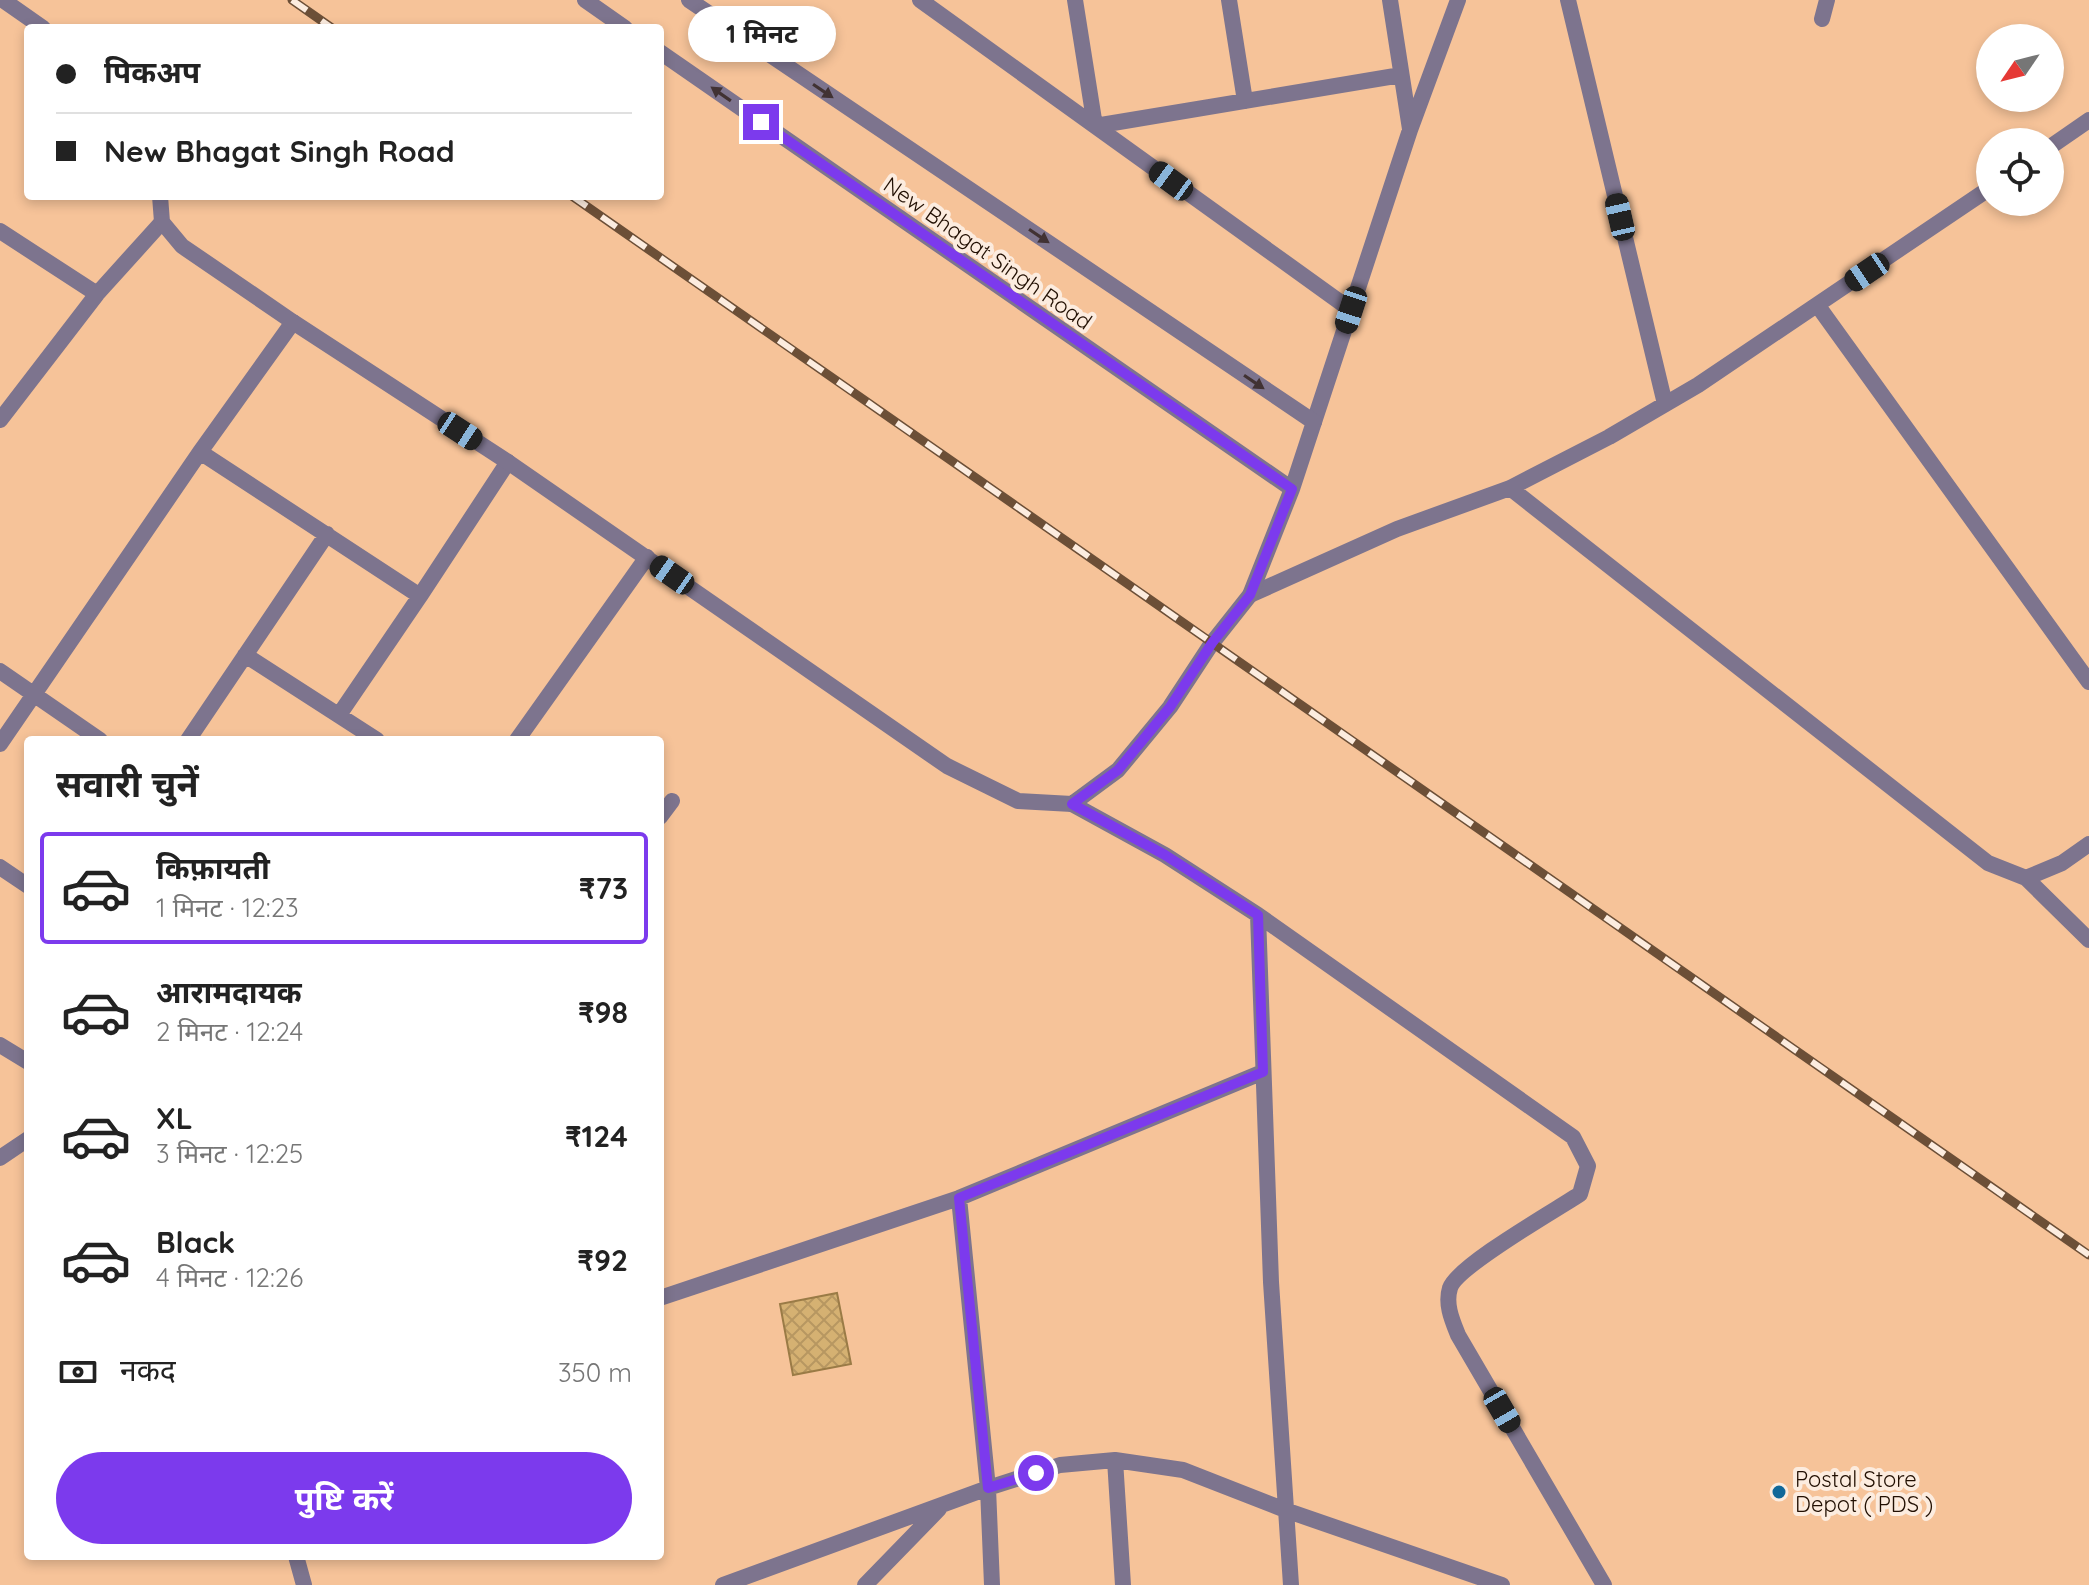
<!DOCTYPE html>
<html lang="hi">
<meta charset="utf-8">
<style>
body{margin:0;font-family:Quicksand,"Noto Sans Devanagari",sans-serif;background:#f6f6f6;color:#222;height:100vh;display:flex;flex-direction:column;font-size:30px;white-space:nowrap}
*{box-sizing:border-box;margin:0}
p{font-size:26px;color:#767676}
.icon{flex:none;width:44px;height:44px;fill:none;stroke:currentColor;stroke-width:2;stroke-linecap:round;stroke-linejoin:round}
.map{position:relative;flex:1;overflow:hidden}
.panel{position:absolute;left:24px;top:736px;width:640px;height:824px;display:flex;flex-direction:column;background:#fff;border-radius:8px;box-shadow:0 4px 12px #0003}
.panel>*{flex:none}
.banner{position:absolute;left:24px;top:24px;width:640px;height:176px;border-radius:8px;box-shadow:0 4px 12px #0003;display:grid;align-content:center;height:176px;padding:0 32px;background:#fff}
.needle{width:52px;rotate:235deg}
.controls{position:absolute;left:1976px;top:24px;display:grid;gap:16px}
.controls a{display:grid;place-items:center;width:88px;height:88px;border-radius:50%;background:#fff;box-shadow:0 4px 12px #0003;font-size:40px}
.end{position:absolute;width:36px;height:36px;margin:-18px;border:10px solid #7c3aed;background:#fff;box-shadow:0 0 0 4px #fff}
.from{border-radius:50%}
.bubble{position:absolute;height:56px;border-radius:28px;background:#fff;box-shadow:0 4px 12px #0003;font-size:26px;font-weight:700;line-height:56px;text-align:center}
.car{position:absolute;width:24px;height:48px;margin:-24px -12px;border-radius:10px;box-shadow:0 0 6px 2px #0007;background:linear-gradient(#222 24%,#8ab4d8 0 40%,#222 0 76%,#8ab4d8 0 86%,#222 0)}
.banner b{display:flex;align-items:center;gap:28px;height:76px;font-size:30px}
.banner b+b{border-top:2px solid #e0e0e0}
.banner i{width:20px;height:20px;background:#222}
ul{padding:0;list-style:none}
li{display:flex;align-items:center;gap:24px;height:112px;margin:0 16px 12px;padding:0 16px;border:4px solid transparent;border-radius:8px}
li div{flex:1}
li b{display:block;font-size:30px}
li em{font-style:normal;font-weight:700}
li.selected{border-color:#7c3aed}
li>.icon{width:72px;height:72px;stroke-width:1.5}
h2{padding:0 32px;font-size:36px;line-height:96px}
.pay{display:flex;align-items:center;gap:20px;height:88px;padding:0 32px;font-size:30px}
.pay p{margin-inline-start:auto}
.action{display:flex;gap:16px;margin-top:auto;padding:16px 32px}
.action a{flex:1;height:92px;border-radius:48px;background:#7c3aed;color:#fff;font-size:32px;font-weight:700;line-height:92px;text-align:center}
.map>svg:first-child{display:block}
.building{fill:url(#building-cross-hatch);stroke:#9a7b46;stroke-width:2}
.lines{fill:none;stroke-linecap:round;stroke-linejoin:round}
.minor{stroke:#7d748e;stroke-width:16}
.tertiary{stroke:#7d748e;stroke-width:16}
.rail-casing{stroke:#6c4f37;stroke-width:9}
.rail{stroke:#fcecdf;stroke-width:6;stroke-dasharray:18;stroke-linecap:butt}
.oneway{fill:#413233}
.route{stroke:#7c3aed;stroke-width:10}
.poi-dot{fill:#116899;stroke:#fcecdf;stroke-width:3}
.labels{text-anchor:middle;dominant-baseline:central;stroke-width:8;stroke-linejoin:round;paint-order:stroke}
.street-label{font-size:22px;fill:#210f02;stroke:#fcecdf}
.poi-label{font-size:22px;fill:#210f02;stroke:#fcecdf;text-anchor:start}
</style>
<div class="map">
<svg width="2089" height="1585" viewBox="0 0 2089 1585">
<defs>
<pattern id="building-cross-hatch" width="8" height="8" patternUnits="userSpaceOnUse" patternTransform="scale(2)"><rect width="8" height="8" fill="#d5b172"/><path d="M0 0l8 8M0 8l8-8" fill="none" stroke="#b79761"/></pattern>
</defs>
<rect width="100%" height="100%" fill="#f6c399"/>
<path class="building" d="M837,1293l14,71 -58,11 -13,-71z"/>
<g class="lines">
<path class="minor" d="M920,0l431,310
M1075,0l20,126 306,-51
M1229,0l16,101
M1390,0l20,129
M1568,0l97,404
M1822,19l5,-19
M2050,147l39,-27
M0,231l97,63
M1818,306l271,376
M0,420l97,-126 65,-72
M1314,422l96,-292 48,-130
M200,452l220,144 88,-134
M1510,488l478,375 38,15 36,-15 27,-19
M1250,595l147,-66 113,-41 99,-51 89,-52 292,-197
M245,655l132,85
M0,671l100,69
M339,715l81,-119
M188,740l139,-206
M517,740l130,-183
M0,744l200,-292 93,-130
M1072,804l93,51 93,60 315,222 15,29 -8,28c-24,16 -123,72 -130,94 -5,16 2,32 8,47l146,250
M660,817l12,-16
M0,867l28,19
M2026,878l63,62
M1258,915l13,367 20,303
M0,1045l28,17
M0,1158l28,-19
M959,1198l29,290 4,97
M660,1298l299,-100 304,-126
M1115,1460l8,125
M296,1556l8,29
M723,1585l265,-97 72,-23 55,-5 68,10 105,41 214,74
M865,1585l74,-76"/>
<path class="tertiary" d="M3,0l40,28
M585,0l40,28
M660,52l632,437
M160,196l2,26 20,24 111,76 215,140 439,304 71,35 54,3 46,-34 52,-63 42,-64 38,-48 42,-106 22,-67 -625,-422"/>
<g class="rail-casing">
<path id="rail" d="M292,0l40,28
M572,196l1517,1059"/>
</g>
<use href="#rail" class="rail"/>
</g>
<defs><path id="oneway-solid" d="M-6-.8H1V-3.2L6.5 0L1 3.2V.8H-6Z" transform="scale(2)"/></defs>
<g class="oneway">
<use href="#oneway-solid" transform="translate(823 91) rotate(34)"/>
<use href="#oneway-solid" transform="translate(721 94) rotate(-145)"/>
<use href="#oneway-solid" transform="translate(1039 236) rotate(34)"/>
<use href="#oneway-solid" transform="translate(1254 382) rotate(34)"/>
</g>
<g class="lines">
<path class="route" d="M761,122l531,367 -42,106 -38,48 -42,64 -52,63 -46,34 93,51 93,60 5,157 -304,126 29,290 48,-15"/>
</g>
<circle class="poi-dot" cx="1779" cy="1492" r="8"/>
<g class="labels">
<g class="street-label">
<text transform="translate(988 253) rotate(35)">New Bhagat Singh Road</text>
</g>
<g class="poi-label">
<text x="1795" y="1479">Postal Store<tspan x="1795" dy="25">Depot ( PDS )</tspan></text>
</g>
</g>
</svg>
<div class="controls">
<a><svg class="needle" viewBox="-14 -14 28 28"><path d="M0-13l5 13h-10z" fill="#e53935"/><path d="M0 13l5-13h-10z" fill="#767676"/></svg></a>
<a><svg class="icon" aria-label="locate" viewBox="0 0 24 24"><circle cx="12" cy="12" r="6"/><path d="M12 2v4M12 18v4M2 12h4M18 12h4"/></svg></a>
</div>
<i class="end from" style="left:1036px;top:1473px"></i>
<i class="end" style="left:761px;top:122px"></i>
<div class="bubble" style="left:688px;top:6px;width:148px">1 मिनट</div>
<i class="car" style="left:1171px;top:181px;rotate:306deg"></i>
<i class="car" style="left:1620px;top:217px;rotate:347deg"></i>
<i class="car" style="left:1867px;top:272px;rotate:236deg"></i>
<i class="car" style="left:1351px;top:310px;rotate:198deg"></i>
<i class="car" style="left:460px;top:431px;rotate:123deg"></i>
<i class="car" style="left:672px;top:575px;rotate:305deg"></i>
<i class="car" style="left:1502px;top:1410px;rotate:150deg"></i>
<div class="banner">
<b><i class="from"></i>पिकअप</b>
<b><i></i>New Bhagat Singh Road</b>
</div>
<section class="panel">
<h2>सवारी चुनें</h2>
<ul>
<li class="selected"><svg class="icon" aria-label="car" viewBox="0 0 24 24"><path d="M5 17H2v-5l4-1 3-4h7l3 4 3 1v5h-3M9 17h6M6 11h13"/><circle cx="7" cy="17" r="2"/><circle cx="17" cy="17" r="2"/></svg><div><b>किफ़ायती</b><p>1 मिनट · 12:23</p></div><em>₹73</em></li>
<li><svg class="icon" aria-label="car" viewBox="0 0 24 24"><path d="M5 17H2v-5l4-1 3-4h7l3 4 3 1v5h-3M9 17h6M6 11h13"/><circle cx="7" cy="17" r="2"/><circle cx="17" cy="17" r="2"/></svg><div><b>आरामदायक</b><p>2 मिनट · 12:24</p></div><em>₹98</em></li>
<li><svg class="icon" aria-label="car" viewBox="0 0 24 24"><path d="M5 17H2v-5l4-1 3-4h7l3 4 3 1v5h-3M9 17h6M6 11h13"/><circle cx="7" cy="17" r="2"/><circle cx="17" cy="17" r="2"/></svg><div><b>XL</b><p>3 मिनट · 12:25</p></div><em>₹124</em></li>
<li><svg class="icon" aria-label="car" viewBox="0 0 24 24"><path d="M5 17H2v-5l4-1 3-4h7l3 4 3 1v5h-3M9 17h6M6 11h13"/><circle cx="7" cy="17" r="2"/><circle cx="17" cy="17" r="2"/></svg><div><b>Black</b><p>4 मिनट · 12:26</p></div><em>₹92</em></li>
</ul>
<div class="pay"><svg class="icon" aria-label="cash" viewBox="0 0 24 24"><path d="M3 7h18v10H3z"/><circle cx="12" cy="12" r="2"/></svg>नकद<p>350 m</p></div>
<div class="action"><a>पुष्टि करें</a></div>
</section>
</div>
